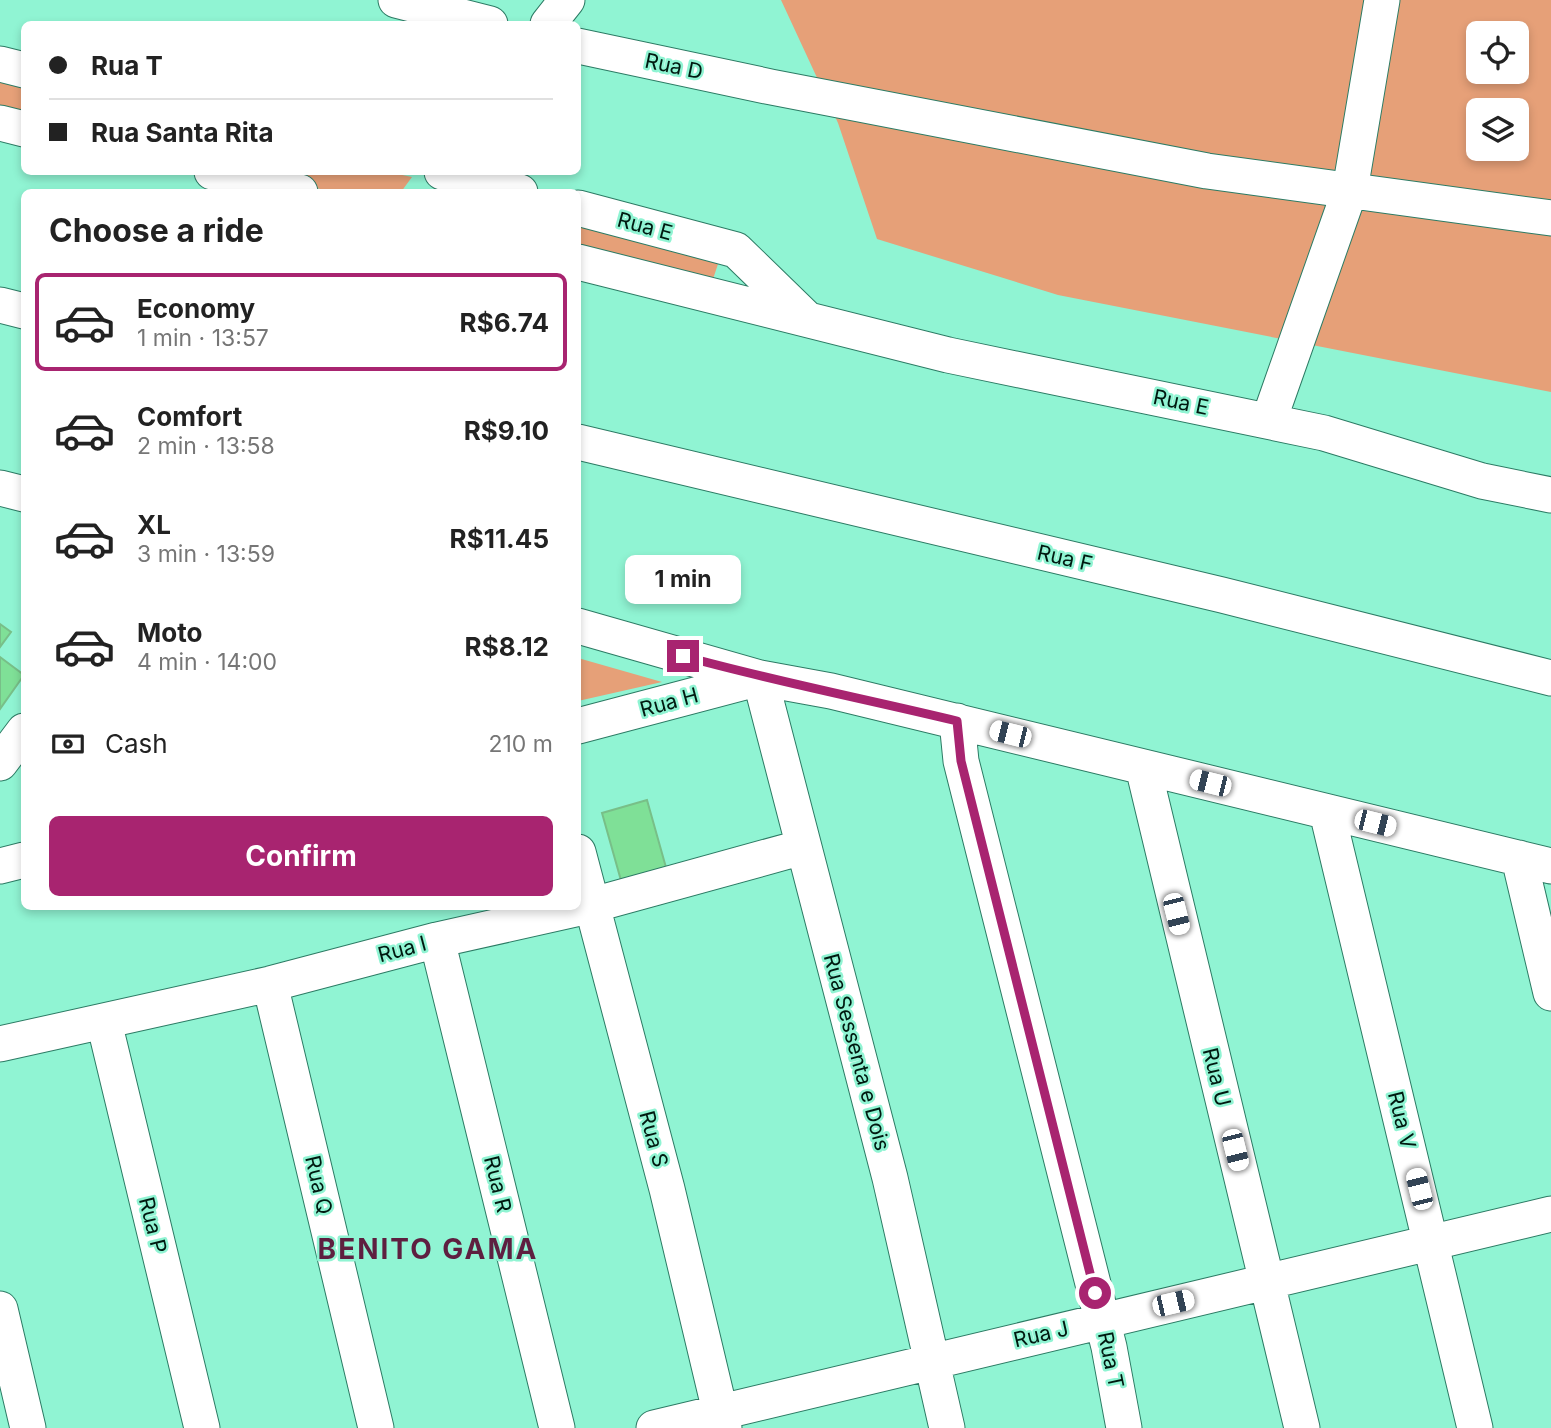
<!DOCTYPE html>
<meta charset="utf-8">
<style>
body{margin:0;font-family:Inter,sans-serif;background:#f6f6f6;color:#222;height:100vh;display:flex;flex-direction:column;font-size:26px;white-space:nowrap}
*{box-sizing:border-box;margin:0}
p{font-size:23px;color:#767676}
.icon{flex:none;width:38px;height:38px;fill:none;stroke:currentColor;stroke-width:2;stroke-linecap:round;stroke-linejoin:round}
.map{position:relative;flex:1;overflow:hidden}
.details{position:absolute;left:21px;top:189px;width:560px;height:721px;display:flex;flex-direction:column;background:#fff;border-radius:10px;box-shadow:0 4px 10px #0003}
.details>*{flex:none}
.guide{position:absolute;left:21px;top:21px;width:560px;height:154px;border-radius:10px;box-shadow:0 4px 10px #0003;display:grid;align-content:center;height:154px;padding:0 28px;background:#fff}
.fabs{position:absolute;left:1466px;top:21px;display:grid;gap:14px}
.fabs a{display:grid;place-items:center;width:63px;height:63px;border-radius:10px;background:#fff;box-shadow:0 4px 10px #0003;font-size:35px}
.end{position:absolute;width:32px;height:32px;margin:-16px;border:9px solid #a82470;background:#fff;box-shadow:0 0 0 4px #fff}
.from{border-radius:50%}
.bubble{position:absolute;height:49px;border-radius:10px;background:#fff;box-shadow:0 4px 10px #0003;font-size:23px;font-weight:700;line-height:49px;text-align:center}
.car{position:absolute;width:21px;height:42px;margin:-21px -10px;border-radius:9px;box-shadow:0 0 5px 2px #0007;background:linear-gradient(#fff 24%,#345 0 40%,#fff 0 76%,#345 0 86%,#fff 0)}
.guide b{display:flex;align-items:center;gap:24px;height:66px;font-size:26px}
.guide b+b{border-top:2px solid #e0e0e0}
.guide i{width:18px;height:18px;background:#222}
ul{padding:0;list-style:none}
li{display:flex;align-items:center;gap:21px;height:98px;margin:0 14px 10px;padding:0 14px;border:4px solid transparent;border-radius:10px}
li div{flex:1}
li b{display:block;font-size:26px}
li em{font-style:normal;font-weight:700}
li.active{border-color:#a82470}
li>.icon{width:63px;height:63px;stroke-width:1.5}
h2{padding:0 28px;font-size:32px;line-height:84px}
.pay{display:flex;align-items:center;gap:18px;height:77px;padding:0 28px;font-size:26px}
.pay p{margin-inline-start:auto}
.action{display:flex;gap:14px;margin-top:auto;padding:14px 28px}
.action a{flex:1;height:80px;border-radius:10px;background:#a82470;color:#fff;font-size:28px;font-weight:700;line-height:80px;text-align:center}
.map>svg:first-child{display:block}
.green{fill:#e6a078;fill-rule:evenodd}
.building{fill:#7fe097;stroke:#78bf88;stroke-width:2}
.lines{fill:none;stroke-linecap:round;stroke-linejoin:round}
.street-casing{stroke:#2c7b64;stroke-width:37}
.street{stroke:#fff;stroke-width:35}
.route{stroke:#a82470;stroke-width:9}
.labels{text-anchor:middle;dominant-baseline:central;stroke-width:5;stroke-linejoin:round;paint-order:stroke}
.street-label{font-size:21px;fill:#001910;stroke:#90f4d3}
.district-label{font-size:28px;font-weight:bold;letter-spacing:2px;fill:#5e1f40;stroke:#90f4d3}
</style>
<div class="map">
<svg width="1551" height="1428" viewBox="0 0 1551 1428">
<rect width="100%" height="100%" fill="#90f4d3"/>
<path class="green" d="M781,0h770v392l-493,-97 -181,-56 -39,-116zM1479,33h38v39h-38zM1479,110h38v39h-38z
M0,76l24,7v32l-24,-6z
M249,172h139l24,5 -11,15h-68z
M578,220l142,38 -9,27 -133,-36z
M578,658l84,24 -84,19z"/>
<path class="building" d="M0,624l11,8 -11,15z
M0,657l24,18 -24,34z
M647,800l20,71 -45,13 -20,-71z"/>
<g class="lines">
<g class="street-casing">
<path id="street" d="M396,0l94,24
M548,24l19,-24
M578,46l193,41 436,84 344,47
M0,64l24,6
M0,123l24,6
M212,172l88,20
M442,172l78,20
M578,208l158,42 70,68
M578,262l370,93 376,78 158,48 69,14
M0,305l24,6
M1269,420l81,-230 32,-190
M578,442l644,153 329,83
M0,488l24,6
M578,626l182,52 71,13 720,175
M957,721l4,40 148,586 15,81
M578,726l182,-48 130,500 57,250
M0,763l24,-32
M1143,767l159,661
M1327,812l148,616
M578,852l89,337 57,239
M1519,858l32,135
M0,866l24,-6
M437,940l120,488
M270,984l106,444
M104,1022l98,406
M0,1044l270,-60 167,-44 152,-34 214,-59
M0,1309l28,119
M654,1428l897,-214"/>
</g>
<use href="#street" class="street"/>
</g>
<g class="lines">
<path class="route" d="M683,656c90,25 183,43 274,65l4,40 134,532"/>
</g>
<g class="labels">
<g class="street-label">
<text transform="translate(674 66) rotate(12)">Rua D</text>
<text transform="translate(645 226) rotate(15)">Rua E</text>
<text transform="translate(1181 402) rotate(12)">Rua E</text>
<text transform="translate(1065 558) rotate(13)">Rua F</text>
<text transform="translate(669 702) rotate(-15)">Rua H</text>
<text transform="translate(402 949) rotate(-15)">Rua I</text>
<text transform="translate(857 1052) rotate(75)">Rua Sessenta e Dois</text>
<text transform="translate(1217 1077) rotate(76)">Rua U</text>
<text transform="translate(1402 1120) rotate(76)">Rua V</text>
<text transform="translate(654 1139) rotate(75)">Rua S</text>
<text transform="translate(498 1184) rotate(76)">Rua R</text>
<text transform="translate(319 1185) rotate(77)">Rua Q</text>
<text transform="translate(153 1225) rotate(76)">Rua P</text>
<text transform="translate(1041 1334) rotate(-13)">Rua J</text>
<text transform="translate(1111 1360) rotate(78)">Rua T</text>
</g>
<g class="district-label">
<text x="428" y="1249">BENITO GAMA</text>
</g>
</g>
</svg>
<div class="fabs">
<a><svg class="icon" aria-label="locate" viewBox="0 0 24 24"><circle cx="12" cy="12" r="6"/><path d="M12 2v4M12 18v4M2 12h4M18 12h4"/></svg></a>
<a><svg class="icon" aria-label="layers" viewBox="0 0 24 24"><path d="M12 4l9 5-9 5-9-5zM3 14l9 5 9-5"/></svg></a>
</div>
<i class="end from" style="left:1095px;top:1293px"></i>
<i class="end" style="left:683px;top:656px"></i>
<div class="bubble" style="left:625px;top:555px;width:116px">1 min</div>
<i class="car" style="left:1010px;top:734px;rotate:284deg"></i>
<i class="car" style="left:1210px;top:783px;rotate:284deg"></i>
<i class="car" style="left:1375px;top:823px;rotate:104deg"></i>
<i class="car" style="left:1176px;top:914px;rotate:166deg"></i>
<i class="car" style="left:1235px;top:1150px;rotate:166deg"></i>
<i class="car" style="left:1419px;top:1189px;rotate:346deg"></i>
<i class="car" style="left:1173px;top:1303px;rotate:77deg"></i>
<div class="guide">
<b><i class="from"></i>Rua T</b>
<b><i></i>Rua Santa Rita</b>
</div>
<section class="details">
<h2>Choose a ride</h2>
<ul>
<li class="active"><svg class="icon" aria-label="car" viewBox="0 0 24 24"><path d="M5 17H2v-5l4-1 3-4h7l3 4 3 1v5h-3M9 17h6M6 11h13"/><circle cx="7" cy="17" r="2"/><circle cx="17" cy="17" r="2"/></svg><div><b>Economy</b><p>1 min · 13:57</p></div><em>R$6.74</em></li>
<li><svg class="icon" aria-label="car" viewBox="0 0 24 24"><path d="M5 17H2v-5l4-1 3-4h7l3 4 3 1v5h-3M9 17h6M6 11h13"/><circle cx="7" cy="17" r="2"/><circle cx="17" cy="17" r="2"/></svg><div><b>Comfort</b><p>2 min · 13:58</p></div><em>R$9.10</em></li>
<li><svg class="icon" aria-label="car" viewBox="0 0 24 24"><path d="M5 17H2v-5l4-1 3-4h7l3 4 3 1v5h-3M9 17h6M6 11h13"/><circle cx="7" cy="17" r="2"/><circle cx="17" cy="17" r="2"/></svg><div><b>XL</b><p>3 min · 13:59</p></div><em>R$11.45</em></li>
<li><svg class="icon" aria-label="car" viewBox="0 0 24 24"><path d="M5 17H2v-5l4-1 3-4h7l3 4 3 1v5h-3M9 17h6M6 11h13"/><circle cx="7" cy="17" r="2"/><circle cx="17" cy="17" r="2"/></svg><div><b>Moto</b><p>4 min · 14:00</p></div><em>R$8.12</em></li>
</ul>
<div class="pay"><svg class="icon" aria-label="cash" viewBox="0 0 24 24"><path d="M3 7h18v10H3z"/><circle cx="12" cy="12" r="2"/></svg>Cash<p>210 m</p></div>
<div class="action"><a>Confirm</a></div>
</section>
</div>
